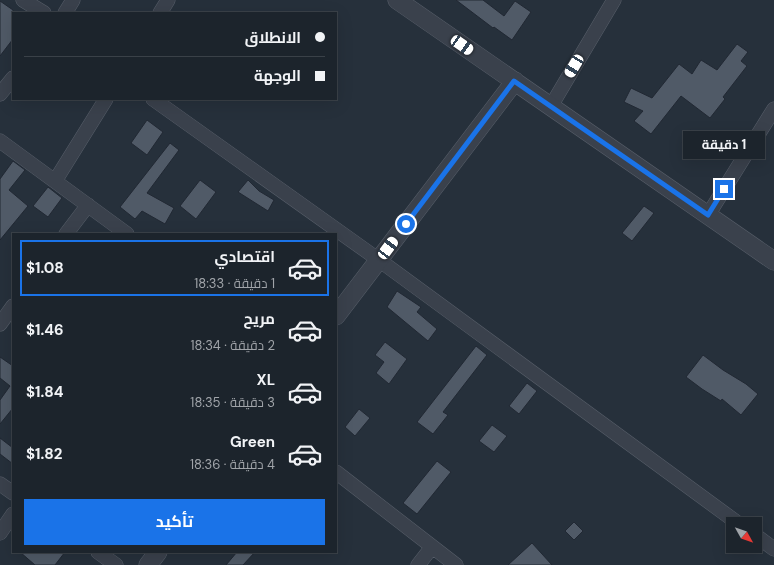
<!DOCTYPE html>
<html lang="ar">
<meta charset="utf-8">
<style>
body{margin:0;font-family:"DM Sans",Cairo,sans-serif;background:#293038;color:#f1f3f6;direction:rtl;height:100vh;display:flex;flex-direction:column;font-size:15px;white-space:nowrap}
*{box-sizing:border-box;margin:0}
p{font-size:13px;color:#a0a4a9}
.icon{flex:none;width:22px;height:22px;fill:none;stroke:currentColor;stroke-width:2;stroke-linecap:round;stroke-linejoin:round}
.map{position:relative;flex:1;overflow:hidden;direction:ltr}
.panel{position:absolute;left:12px;top:233px;width:325px;height:320px;display:flex;flex-direction:column;background:#1c242c;border-radius:0px;box-shadow:0 4px 16px #0002,0 0 0 1px #3a4148;direction:rtl}
.panel>*{flex:none}
.hud{position:absolute;left:12px;top:12px;width:325px;height:88px;border-radius:0px;box-shadow:0 4px 16px #0002,0 0 0 1px #3a4148;direction:rtl;display:grid;align-content:center;height:88px;padding:0 12px;background:#1c242c}
.needle{width:26px;rotate:130deg}
.buttons{position:absolute;left:726px;top:517px;display:grid;gap:8px}
.buttons a{display:grid;place-items:center;width:36px;height:36px;border-radius:0px;background:#1c242c;box-shadow:0 4px 16px #0002,0 0 0 1px #3a4148;font-size:20px}
.end{position:absolute;width:18px;height:18px;margin:-9px;border:5px solid #1a73e8;background:#fff;box-shadow:0 0 0 2px #fff}
.from{border-radius:50%}
.bubble{position:absolute;height:28px;border-radius:0px;background:#1c242c;box-shadow:0 4px 16px #0002,0 0 0 1px #3a4148;font-size:13px;font-weight:700;line-height:28px;text-align:center;direction:rtl}
.car{position:absolute;width:12px;height:24px;margin:-12px -6px;border-radius:5px;box-shadow:0 0 3px 1px #0007;background:linear-gradient(#fff 24%,#345 0 40%,#fff 0 76%,#345 0 86%,#fff 0)}
.hud b{display:flex;align-items:center;gap:14px;height:38px;font-size:15px}
.hud b+b{border-top:1px solid #3a4148}
.hud i{width:10px;height:10px;background:#f1f3f6}
ul{padding:7px 0 0;list-style:none}
li{display:flex;align-items:center;gap:12px;height:56px;margin:0 8px 6px;padding:0 4px;border:2px solid transparent;border-radius:0px}
li div{flex:1}
li b{display:block;font-size:15px}
li em{font-style:normal;font-weight:700}
li.selected{border-color:#1a73e8}
li>.icon{width:36px;height:36px;stroke-width:1.5}
.action{display:flex;gap:8px;margin-top:auto;padding:8px 12px}
.action a{flex:1;height:46px;border-radius:0px;background:#1a73e8;color:#fff;font-size:16px;font-weight:700;line-height:46px;text-align:center}
.map>svg:first-child{display:block}
.building{fill:#505a67;stroke:#212833}
.lines{fill:none;stroke-linecap:round;stroke-linejoin:round}
.minor-casing{stroke:#585f6a;stroke-width:15}
.tertiary-casing{stroke:#585f6a;stroke-width:19}
.minor{stroke:#3a414c;stroke-width:14}
.tertiary{stroke:#3a414c;stroke-width:18}
.route{stroke:#1a73e8;stroke-width:5}
</style>
<div class="map">
<svg width="774" height="565" viewBox="0 0 774 565">
<rect width="100%" height="100%" fill="#26303b"/>
<path class="building" d="M456,0h27l21,16 11,-15 16,11 -19,28 -18,-13 -1,1z
M0,1l13,9v29l-13,17z
M737,44l11,8 -7,9 6,5 -24,31 2,2 -15,19 -29,-22 -30,38 -17,-13 9,-10 -19,-9 7,-14 21,10 27,-34 13,10 9,-14 16,10z
M147,120l16,12 -16,23 -16,-12z
M690,130l13,8 -8,13 -13,-8z
M170,143l9,7 -32,43 27,15 -9,16 -23,-13 -7,8 -15,-12z
M13,161l12,9 -16,20 19,16 -28,34v-61z
M200,180l16,12 -20,27 -16,-13z
M248,180l11,11 15,9 -6,11 -30,-19z
M48,187l14,11 -14,19 -15,-11z
M644,206l10,7 -22,28 -10,-8z
M397,291l24,16 -4,5 20,17 -9,12 -41,-34z
M385,342l22,17 -18,25 -13,-11 8,-11 -9,-7z
M476,346l11,9 -44,57 5,3 -15,19 -16,-12z
M703,355l20,15 23,14 12,10 -17,21 -19,-16 -1,2 -19,-12 -16,-12z
M0,357l13,9v42l-13,16v-24l10,-14 -10,-8z
M527,383l10,8 -18,23 -10,-8z
M359,409l11,9 -15,18 -10,-9z
M492,425l15,11 -13,16 -15,-11z
M0,438l13,10v16l-13,-10z
M437,461l14,11 -34,42 -14,-11z
M574,522l9,9 -9,9 -9,-9z
M532,543l20,22h-44z
M20,552h45l-10,13h-20z
M237,552h18l-12,13h-17z"/>
<g class="lines">
<g class="minor-casing">
<path id="minor" d="M23,0l21,13
M65,13l8,-13
M160,13l8,-13
M0,94l13,-16
M153,99l226,161 360,264
M551,106l63,-106
M0,141l127,93
M55,181l51,-82
M708,215l66,-106
M66,234l22,-29
M0,324l13,-18
M336,472l120,93
M0,484l13,9
M0,533l13,-19
M755,535l19,14
M98,552l18,13
M418,565l14,-18"/>
</g>
<g class="tertiary-casing">
<path id="tertiary" d="M397,0l377,261
M336,316l179,-235
M148,565l10,-13"/>
</g>
<use href="#minor" class="minor"/>
<use href="#tertiary" class="tertiary"/>
</g>
<g class="lines">
<path class="route" d="M406,224l108,-143 194,134 16,-26"/>
</g>
</svg>
<div class="buttons">
<a><svg class="needle" viewBox="-14 -14 28 28"><path d="M0-13l5 13h-10z" fill="#e53935"/><path d="M0 13l5-13h-10z" fill="#a0a4a9"/></svg></a>
</div>
<i class="end from" style="left:406px;top:224px"></i>
<i class="end" style="left:724px;top:189px"></i>
<div class="bubble" style="left:683px;top:131px;width:82px">1 دقيقة</div>
<i class="car" style="left:462px;top:45px;rotate:124deg"></i>
<i class="car" style="left:574px;top:66px;rotate:211deg"></i>
<i class="car" style="left:388px;top:248px;rotate:37deg"></i>
<div class="hud">
<b><i class="from"></i>الانطلاق</b>
<b><i></i>الوجهة</b>
</div>
<section class="panel">
<ul>
<li class="selected"><svg class="icon" aria-label="car" viewBox="0 0 24 24"><path d="M5 17H2v-5l4-1 3-4h7l3 4 3 1v5h-3M9 17h6M6 11h13"/><circle cx="7" cy="17" r="2"/><circle cx="17" cy="17" r="2"/></svg><div><b>اقتصادي</b><p>1 دقيقة · 18:33</p></div><em>$1.08</em></li>
<li><svg class="icon" aria-label="car" viewBox="0 0 24 24"><path d="M5 17H2v-5l4-1 3-4h7l3 4 3 1v5h-3M9 17h6M6 11h13"/><circle cx="7" cy="17" r="2"/><circle cx="17" cy="17" r="2"/></svg><div><b>مريح</b><p>2 دقيقة · 18:34</p></div><em>$1.46</em></li>
<li><svg class="icon" aria-label="car" viewBox="0 0 24 24"><path d="M5 17H2v-5l4-1 3-4h7l3 4 3 1v5h-3M9 17h6M6 11h13"/><circle cx="7" cy="17" r="2"/><circle cx="17" cy="17" r="2"/></svg><div><b>XL</b><p>3 دقيقة · 18:35</p></div><em>$1.84</em></li>
<li><svg class="icon" aria-label="car" viewBox="0 0 24 24"><path d="M5 17H2v-5l4-1 3-4h7l3 4 3 1v5h-3M9 17h6M6 11h13"/><circle cx="7" cy="17" r="2"/><circle cx="17" cy="17" r="2"/></svg><div><b>Green</b><p>4 دقيقة · 18:36</p></div><em>$1.82</em></li>
</ul>
<div class="action"><a>تأكيد</a></div>
</section>
</div>
